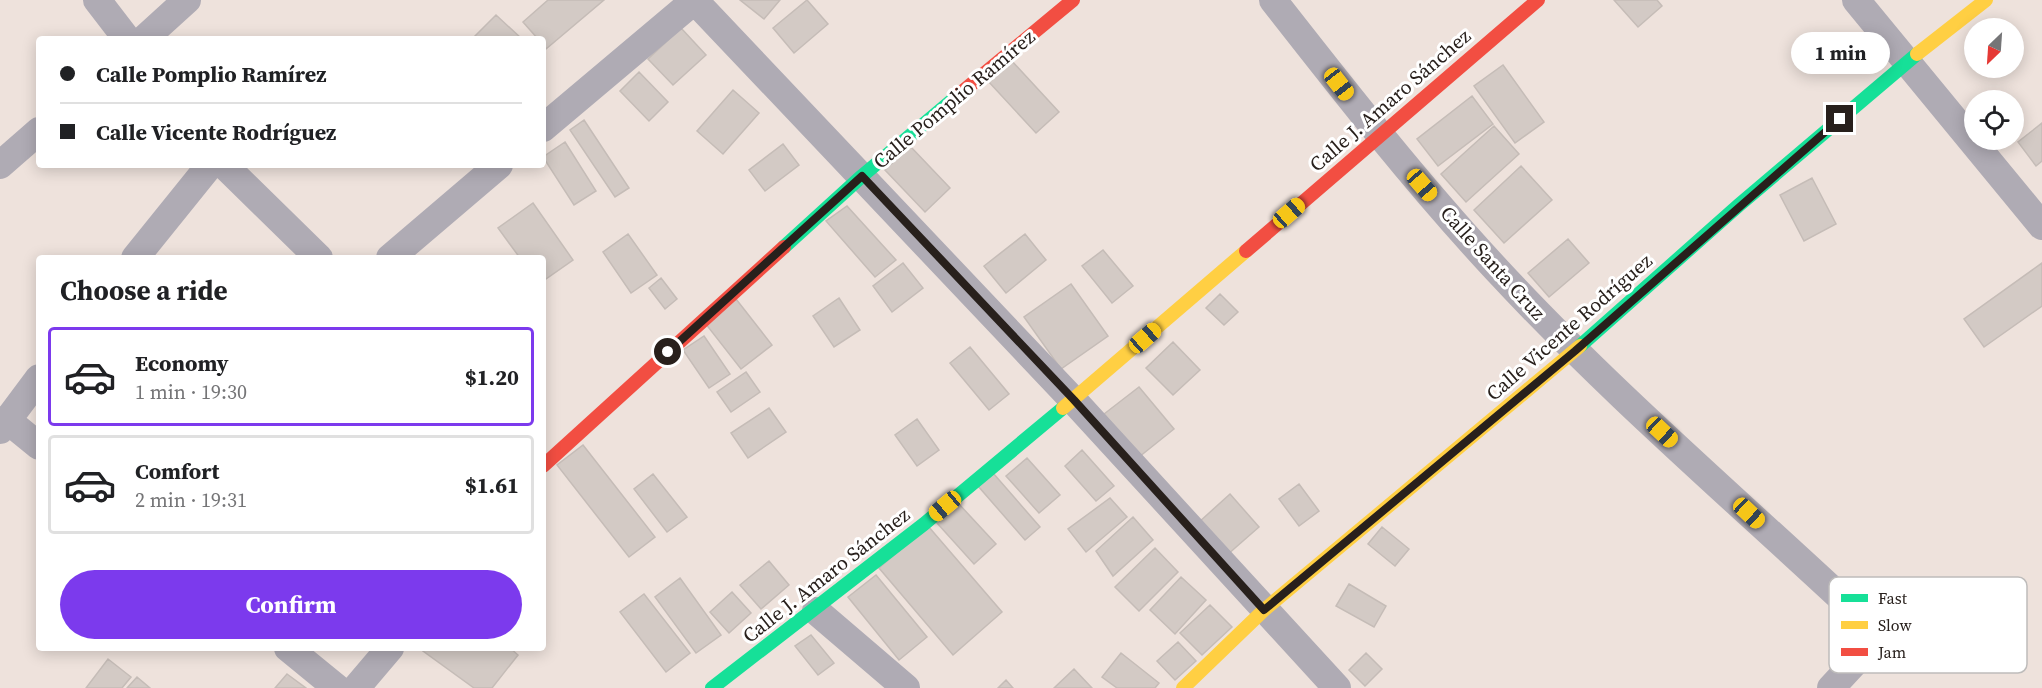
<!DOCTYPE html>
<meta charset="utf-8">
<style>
body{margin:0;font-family:"Source Serif 4",serif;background:#f6f6f6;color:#202124;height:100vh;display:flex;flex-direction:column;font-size:22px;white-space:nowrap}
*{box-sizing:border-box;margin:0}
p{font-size:20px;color:#757577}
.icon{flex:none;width:33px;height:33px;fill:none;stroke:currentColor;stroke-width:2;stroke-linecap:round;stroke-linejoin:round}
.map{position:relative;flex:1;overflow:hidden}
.drawer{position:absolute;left:36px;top:255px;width:510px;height:396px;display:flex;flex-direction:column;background:#fff;border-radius:6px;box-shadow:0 3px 15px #0003}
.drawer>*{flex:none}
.banner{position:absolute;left:36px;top:36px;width:510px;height:132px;border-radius:6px;box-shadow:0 3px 15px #0003;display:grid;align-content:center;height:132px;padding:0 24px;background:#fff}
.needle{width:39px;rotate:205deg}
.controls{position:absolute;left:1964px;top:18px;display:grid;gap:12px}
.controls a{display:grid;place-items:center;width:60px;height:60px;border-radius:50%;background:#fff;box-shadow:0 3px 15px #0003;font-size:30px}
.end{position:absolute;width:27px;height:27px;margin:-14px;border:8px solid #28201c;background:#fff;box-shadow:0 0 0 3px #fff}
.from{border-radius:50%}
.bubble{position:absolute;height:42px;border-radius:21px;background:#fff;box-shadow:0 3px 15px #0003;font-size:20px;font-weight:700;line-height:42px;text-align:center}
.car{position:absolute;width:18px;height:36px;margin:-18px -9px;border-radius:8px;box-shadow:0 0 4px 2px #0007;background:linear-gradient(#f5c518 24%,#345 0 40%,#f5c518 0 76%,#345 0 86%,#f5c518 0)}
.banner b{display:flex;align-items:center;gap:21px;height:57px;font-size:22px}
.banner b+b{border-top:2px solid #e0e0e0}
.banner i{width:15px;height:15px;background:#202124}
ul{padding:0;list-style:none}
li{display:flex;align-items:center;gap:18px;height:99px;margin:0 12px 9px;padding:0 12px;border:3px solid #e0e0e0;border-radius:6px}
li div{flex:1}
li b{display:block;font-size:22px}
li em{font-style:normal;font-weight:700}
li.current{border-color:#7c3aed}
li>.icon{width:54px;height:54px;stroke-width:1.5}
h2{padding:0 24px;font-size:27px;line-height:72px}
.action{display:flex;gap:12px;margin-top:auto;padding:12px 24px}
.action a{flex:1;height:69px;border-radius:36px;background:#7c3aed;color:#fff;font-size:24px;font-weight:700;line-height:69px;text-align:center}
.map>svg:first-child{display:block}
.building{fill:#d3cac5;stroke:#c5bcb7;stroke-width:1.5}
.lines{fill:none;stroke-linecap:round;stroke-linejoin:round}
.street{stroke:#afabb4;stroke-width:28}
.fast{stroke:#16e098;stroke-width:14}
.slow{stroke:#ffcf43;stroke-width:14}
.jam{stroke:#f24e42;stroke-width:14}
.route{stroke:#28201c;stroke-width:8}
.labels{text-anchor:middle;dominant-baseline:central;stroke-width:6;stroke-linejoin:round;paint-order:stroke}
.street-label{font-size:20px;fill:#28201c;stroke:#fff}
.key{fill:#fff;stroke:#bebcbb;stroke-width:1.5}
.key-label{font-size:16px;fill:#28201c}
</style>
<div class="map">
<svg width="2042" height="688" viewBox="0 0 2042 688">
<rect width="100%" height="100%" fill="#eee2dc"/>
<path class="building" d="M548,0h56l-58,49 -3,-10h-5l-15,-17z
M740,0h40l-16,19z
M807,0l21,24 -34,29 -21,-25z
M1614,0h43l5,6 -24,21z
M496,15l26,24h-50z
M681,28l25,27 -33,30 -25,-26z
M1011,60l48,52 -23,21 -48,-52z
M1503,65l41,57 -29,21 -41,-57z
M639,72l29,30 -19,19 -29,-30z
M733,90l26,23 -36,41 -26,-23z
M1472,96l21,28 -55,42 -21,-27z
M584,120l45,68 -14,9 -45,-67z
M2042,123v38l-6,5 -18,-24z
M1494,126l25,28 -53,48 -25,-28z
M565,142l31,49 -22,14 -31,-48z
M783,144l16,21 -34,26 -16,-21z
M910,146l40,42 -25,24 -40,-42z
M1521,166l31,34 -48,43 -30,-33z
M1812,178l24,46 -32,17 -24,-46z
M533,203l40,57 -30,21v-23h-23l-22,-30z
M847,206l49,54 -21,17 -49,-56z
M628,234l29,41 -26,18 -28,-41z
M1025,234l21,26 -40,33 -22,-27z
M1568,239l21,24 -40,34 -21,-24z
M1103,250l30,36 -21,17 -30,-37z
M903,263l20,25 -31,24 -19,-26z
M2042,263v43l-58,41 -20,-28z
M661,278l16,21 -12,10 -16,-21z
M1071,284l37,52 -47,33 -37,-52z
M1220,294l18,18 -14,13 -18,-17z
M839,298l21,32 -26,17 -21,-31z
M736,299l36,46 -31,24 -36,-46z
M704,336l26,38 -21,14 -26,-38z
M1173,342l27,28 -27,25 -27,-27z
M970,347l39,47 -20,16 -39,-47z
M746,372l14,20 -29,20 -14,-20z
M1139,387l35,42 -35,28 -35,-43z
M769,408l17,24 -38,26 -17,-25z
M917,419l22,31 -22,16 -22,-31z
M583,445l72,92 -26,20 -72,-92z
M1082,450l32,36 -18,15 -31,-35z
M1027,458l33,37 -21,18 -33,-37z
M993,473l47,54 -15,13 -47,-54z
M653,474l34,43 -20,15 -33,-43z
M1299,484l20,27 -20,15 -20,-27z
M1230,494l29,33 -32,28 -29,-32z
M1110,498l17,19 -41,35 -18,-23z
M958,503l38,41 -22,20 -37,-41z
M1133,517l20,23 -40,36 -17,-25z
M928,526l74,86 -49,43 -74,-87z
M1382,527l27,22 -14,17 -27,-22z
M1155,548l23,24 -39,39 -24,-24z
M769,561l20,24 -28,24 -21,-24z
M876,575l51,62 -28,23 -51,-63z
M1181,577l25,23 -31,34 -25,-24z
M680,578l41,57 -25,18 -41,-56z
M1349,584l37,22 -12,21 -38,-21z
M732,592l19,21 -22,20 -19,-21z
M644,594l46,59 -24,19 -46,-60z
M1210,605l22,22 -30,28 -22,-22z
M811,635l23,28 -16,12 -23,-29z
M1178,642l18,19 -21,19 -18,-19z
M425,648h85l8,7 -26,33h-18l-51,-37z
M1121,653l38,30 -4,5h-38l-15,-11z
M1366,653l16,16 -17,17 -16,-16z
M108,659l23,18 -9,11h-36z
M1074,669l18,19h-38z
M287,674l19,14h-31z
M137,677l13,11h-23z
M1006,680l7,8h-15z"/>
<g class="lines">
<path class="street" d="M97,0l30,39
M694,0l380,401 263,287
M1273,0c72,92 144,184 223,269 112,121 238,229 358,341l11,25 -9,26 -25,27
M1856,0l186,226
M144,39l43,-39
M543,128l152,-128
M0,165l39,-34
M224,165l95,93
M135,258l75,-93
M390,258l109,-93
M6,419l33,27
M0,430l39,-52
M816,611l90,77
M288,648l49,40
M356,688l34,-40"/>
<path class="fast" d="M784,247l78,-71 94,-79
M1580,346l159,-141 178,-151
M712,688l212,-164 139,-116"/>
<path class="slow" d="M1917,54l69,-54
M1063,408l183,-157
M1183,688l81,-78 316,-264"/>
<path class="jam" d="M956,97l117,-97
M1246,251l292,-251
M543,466l241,-219"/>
</g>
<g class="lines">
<path class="route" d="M668,352l194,-176 212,224 190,210 311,-259 265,-232"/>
</g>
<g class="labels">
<g class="street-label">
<text transform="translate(954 99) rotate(-40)">Calle Pomplio Ramírez</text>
<text transform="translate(1390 100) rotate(-41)">Calle J. Amaro Sánchez</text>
<text transform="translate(1493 263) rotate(48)">Calle Santa Cruz</text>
<text transform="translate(1569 327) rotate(-41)">Calle Vicente Rodríguez</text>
<text transform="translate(826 575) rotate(-38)">Calle J. Amaro Sánchez</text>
</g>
</g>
<rect x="1829" y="577" width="198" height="96" rx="9" class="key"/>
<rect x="1841" y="594" width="27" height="8" fill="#16e098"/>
<rect x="1841" y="621" width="27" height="8" fill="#ffcf43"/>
<rect x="1841" y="648" width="27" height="8" fill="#f24e42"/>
<g class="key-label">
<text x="1878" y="604">Fast</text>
<text x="1878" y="631">Slow</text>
<text x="1878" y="658">Jam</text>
</g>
</svg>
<div class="controls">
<a><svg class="needle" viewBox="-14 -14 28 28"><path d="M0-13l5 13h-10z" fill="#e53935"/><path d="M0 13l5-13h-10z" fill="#757577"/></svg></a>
<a><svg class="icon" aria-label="locate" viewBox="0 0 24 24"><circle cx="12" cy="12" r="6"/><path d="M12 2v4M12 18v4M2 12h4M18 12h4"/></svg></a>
</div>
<i class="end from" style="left:668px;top:352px"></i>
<i class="end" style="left:1840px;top:119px"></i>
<div class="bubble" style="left:1791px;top:32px;width:99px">1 min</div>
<i class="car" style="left:1339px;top:84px;rotate:142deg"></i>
<i class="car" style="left:1422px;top:185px;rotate:139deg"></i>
<i class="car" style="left:1289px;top:213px;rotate:49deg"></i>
<i class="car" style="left:1145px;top:338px;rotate:49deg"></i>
<i class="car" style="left:1662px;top:432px;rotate:133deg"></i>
<i class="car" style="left:945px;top:506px;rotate:230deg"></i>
<i class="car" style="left:1749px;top:513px;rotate:133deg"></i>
<div class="banner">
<b><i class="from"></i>Calle Pomplio Ramírez</b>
<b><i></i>Calle Vicente Rodríguez</b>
</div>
<section class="drawer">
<h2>Choose a ride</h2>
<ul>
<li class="current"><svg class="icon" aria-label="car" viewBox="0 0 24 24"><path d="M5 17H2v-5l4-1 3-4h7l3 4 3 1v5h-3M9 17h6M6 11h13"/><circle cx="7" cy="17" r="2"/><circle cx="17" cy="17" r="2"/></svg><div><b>Economy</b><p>1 min · 19:30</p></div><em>$1.20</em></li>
<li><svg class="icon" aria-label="car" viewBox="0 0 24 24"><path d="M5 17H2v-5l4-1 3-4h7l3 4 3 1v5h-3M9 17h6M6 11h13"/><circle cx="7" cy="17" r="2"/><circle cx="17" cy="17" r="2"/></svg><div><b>Comfort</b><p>2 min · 19:31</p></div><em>$1.61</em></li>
</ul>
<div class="action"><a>Confirm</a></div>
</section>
</div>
